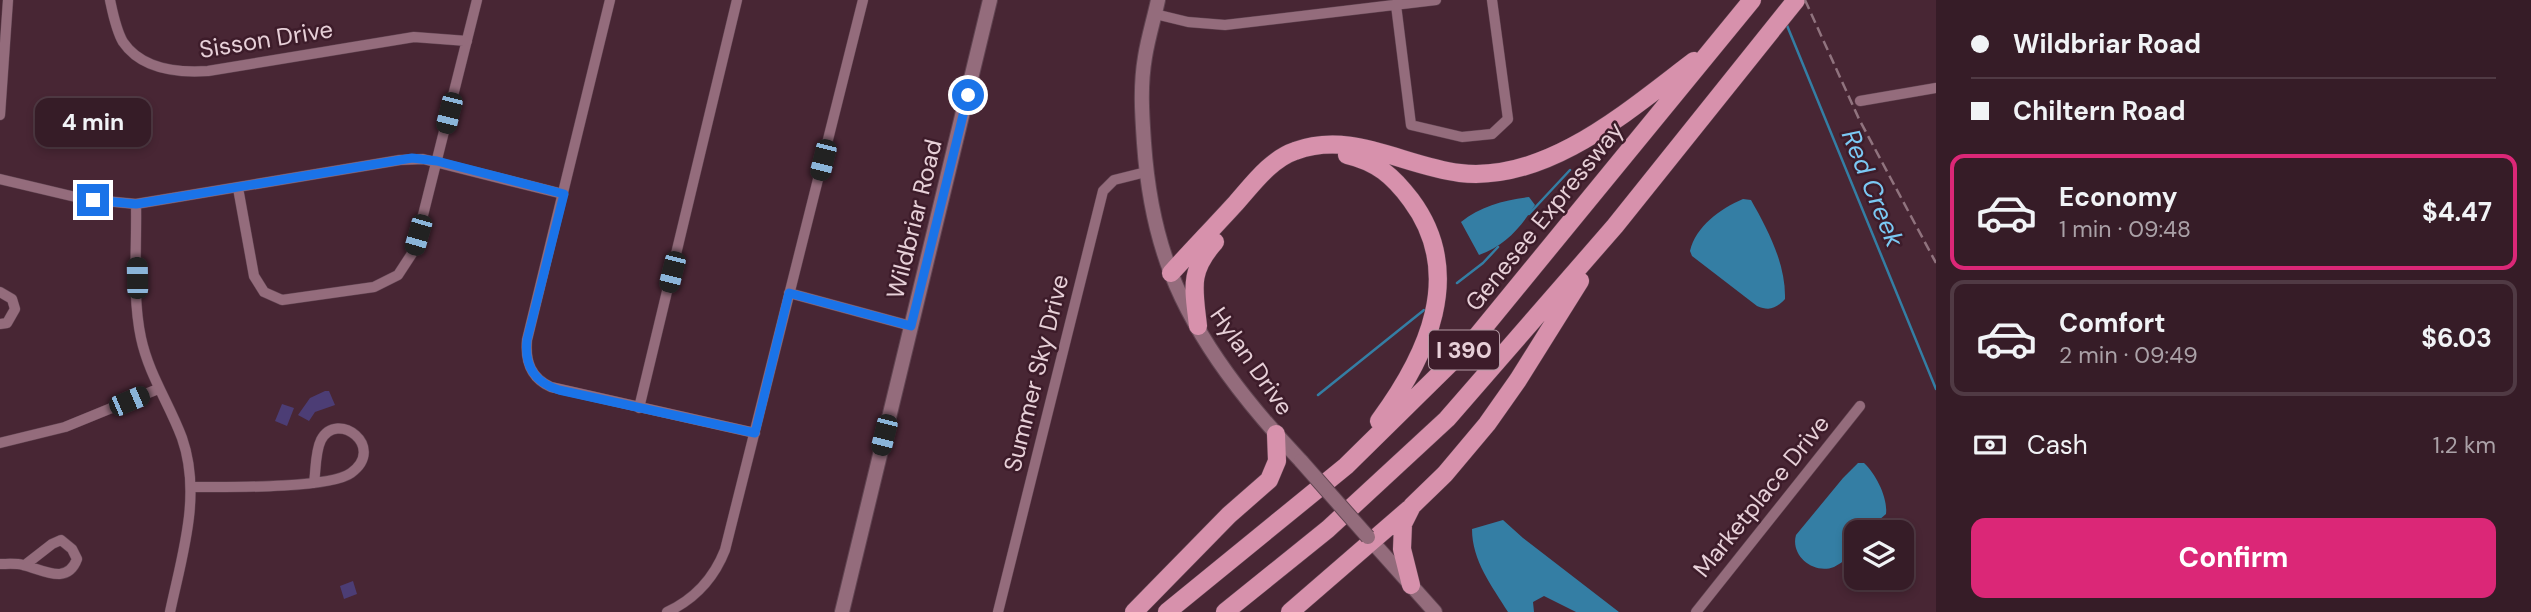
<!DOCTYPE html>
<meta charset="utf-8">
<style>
body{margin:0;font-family:"DM Sans",sans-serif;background:#3d252f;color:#f1f3f6;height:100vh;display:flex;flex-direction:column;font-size:26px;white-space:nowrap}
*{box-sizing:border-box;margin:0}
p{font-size:23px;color:#aaa1a7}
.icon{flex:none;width:38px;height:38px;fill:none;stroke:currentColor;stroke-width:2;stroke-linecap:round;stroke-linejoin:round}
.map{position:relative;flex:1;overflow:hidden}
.drawer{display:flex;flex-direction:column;background:#361c27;width:595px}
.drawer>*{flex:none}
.top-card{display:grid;align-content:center;height:154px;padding:0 35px;background:#361c27}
.buttons{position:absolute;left:1844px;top:520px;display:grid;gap:14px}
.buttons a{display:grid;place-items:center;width:70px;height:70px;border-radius:14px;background:#361c27;box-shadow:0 4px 10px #0003,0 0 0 2px #503a44;font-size:35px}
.end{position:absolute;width:32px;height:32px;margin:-16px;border:9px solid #1a73e8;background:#fff;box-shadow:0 0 0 4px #fff}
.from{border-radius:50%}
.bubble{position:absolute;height:49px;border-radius:14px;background:#361c27;box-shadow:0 4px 10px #0003,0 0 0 2px #503a44;font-size:23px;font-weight:700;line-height:49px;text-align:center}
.car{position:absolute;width:21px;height:42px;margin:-21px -10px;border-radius:9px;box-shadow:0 0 5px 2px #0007;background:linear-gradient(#222 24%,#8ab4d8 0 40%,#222 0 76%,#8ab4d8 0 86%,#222 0)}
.top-card b{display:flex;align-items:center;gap:24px;height:66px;font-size:26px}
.top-card b+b{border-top:2px solid #503a44}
.top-card i{width:18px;height:18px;background:#f1f3f6}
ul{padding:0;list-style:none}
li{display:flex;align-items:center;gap:21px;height:116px;margin:0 14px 10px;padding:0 21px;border:4px solid #503a44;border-radius:14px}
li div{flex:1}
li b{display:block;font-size:26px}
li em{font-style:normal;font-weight:700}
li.selected{border-color:#db2777}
li>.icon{width:63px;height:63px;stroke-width:1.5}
.pay{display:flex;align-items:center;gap:18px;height:77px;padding:0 35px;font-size:26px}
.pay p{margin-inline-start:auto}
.primary-button{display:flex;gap:14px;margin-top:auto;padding:14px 35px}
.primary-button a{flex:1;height:80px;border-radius:14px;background:#db2777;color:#fff;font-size:28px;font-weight:700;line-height:80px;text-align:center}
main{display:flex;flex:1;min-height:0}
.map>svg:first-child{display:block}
.green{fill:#4c3d75}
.water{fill:#347ea4}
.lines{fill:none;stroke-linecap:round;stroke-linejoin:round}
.stream{stroke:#347ea4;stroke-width:2.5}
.street-casing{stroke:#614451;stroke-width:11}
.secondary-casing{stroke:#614451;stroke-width:16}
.highway-casing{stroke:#614451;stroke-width:19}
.street{stroke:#946c7c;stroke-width:10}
.secondary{stroke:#946c7c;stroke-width:14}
.highway{stroke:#d791ac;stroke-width:18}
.rail{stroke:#90737e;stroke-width:2.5;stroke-dasharray:10 5;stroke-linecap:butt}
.secondary-bridge-casing{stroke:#614451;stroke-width:16;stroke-linecap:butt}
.secondary-bridge{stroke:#946c7c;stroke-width:14}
.route{stroke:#1a73e8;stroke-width:9}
.labels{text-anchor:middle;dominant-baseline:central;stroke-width:5;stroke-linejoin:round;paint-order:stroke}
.shield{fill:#3d1c2a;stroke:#b49aa4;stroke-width:2}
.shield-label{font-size:23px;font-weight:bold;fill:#e7d0d8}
.street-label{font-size:24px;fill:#e7d0d8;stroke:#3d1c2a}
.water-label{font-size:26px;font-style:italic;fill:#7bc9f4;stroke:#3d1c2a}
</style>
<main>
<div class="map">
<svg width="1936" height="612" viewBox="0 0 1936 612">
<rect width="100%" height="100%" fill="#482634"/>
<path class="green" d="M325,391h4l6,14 -20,7 -6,9 -11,-6 12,-17z
M282,404l12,4 -7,18 -12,-5z
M353,581l4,13 -13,5 -4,-13z"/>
<path class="water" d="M1529,197l6,8c-14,22 -30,41 -56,50l-18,-33c19,-16 44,-22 68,-25z
M1743,199l8,1c17,30 35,64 34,99 -9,10 -16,12 -28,7l-65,-50 -2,-5c6,-25 30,-42 53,-52z
M1858,463h6c12,11 24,35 22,51l-14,12 -1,6h-14v18c-7,6 -15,13 -23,17 -20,8 -44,-11 -38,-32l47,-57z
M1503,520l20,18 96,74h-43l-32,-16 -11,6 1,10h-26c-16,-26 -36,-51 -36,-83z"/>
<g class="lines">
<path class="stream" d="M1786,23l150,366
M1529,214l41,-44
M1457,283l26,-20 15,-16
M1318,395l106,-85"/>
<g class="street-casing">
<path id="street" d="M110,0c3,14 6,30 13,42 19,28 55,31 85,29l206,-34 53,4
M610,0l-83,340c-2,22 4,38 24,47l204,46
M1396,5l15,120 51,12 30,-3 16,-15 -16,-119
M1155,14l33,8 37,3 211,-25
M1860,101l76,-13
M0,115l8,-115
M0,179l84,20 52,5 264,-44 23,-1 140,35
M238,188l16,88 10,16 18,8 92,-13 24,-12 15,-23 5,-17 59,-235
M136,204c1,44 -4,92 5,134 8,37 28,65 41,100 20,57 0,117 -12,174
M0,292l12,7 3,10 -8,14 -7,1
M789,293l122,33
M639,408l98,-408
M0,443l65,-16 93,-38
M191,487c33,0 138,2 160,-14 36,-26 -14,-64 -30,-33 -6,12 -5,30 -7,43
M0,564c7,0 16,-1 23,1 19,4 44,21 54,-6l-5,-10 -11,-9 -9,4 -27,21
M667,612c28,-13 47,-34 58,-62l138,-550
M998,612l105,-421 11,-11 32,-8
M1696,612l164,-206"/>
</g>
<g class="secondary-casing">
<path id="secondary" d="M1158,0c-4,19 -10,38 -13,57 -5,29 -3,57 -1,86 3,43 11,89 27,130 27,70 79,134 130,188
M1368,537l67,75
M842,612l148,-612"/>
</g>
<g class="highway-casing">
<path id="highway" d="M1347,155c30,7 46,21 64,45 55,74 16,156 -32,221
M1171,273c21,-23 43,-46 65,-70 16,-18 35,-44 59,-52 57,-21 108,15 165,22 87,10 169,-63 234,-112
M1198,326c-4,-37 -10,-54 17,-84
M1411,585l-9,-36 1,-25 9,-18 33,-32 42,-50 31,-44 62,-99
M1134,612l95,-97 40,-35 8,-19 -1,-27
M1167,612l179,-146 126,-124 280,-342
M1225,612l103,-83 119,-110 168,-193 181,-226
M1290,612l119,-103"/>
</g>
<use href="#street" class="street"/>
<use href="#secondary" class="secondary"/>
<use href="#highway" class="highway"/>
<path class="rail" d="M1805,0l54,119 77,144"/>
<g class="secondary-bridge-casing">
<path id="secondary-bridge" d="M1301,461l67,76"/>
</g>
<use href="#secondary-bridge" class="secondary-bridge"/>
</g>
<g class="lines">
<path class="route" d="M93,200l43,4 276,-46 25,3 127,33 -37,146c-3,26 8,43 32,50l196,43 34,-140 122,33 57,-231"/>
</g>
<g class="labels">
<rect class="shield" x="1429" y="330.5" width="70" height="39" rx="5"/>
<g class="shield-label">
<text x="1464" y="350">I 390</text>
</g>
<g class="street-label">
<text transform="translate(266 39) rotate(-9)">Sisson Drive</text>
<text transform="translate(1544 216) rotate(-51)">Genesee Expressway</text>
<text transform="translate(914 219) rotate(-76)">Wildbriar Road</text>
<text transform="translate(1252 361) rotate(55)">Hylan Drive</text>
<text transform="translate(1036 373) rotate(-76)">Summer Sky Drive</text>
<text transform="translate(1761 496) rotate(-51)">Marketplace Drive</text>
</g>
<g class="water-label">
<text transform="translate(1873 188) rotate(68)">Red Creek</text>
</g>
</g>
</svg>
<div class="buttons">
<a><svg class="icon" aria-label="layers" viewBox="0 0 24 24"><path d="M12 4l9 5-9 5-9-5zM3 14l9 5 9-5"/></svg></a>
</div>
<i class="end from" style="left:968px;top:95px"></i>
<i class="end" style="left:93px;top:200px"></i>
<div class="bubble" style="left:35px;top:98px;width:116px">4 min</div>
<i class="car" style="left:449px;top:113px;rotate:194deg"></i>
<i class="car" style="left:823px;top:160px;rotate:194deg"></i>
<i class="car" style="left:418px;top:235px;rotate:196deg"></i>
<i class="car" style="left:672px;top:272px;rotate:194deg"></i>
<i class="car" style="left:137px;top:278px;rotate:359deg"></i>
<i class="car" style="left:129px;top:401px;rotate:67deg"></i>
<i class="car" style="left:884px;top:435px;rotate:194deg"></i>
</div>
<section class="drawer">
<div class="top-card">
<b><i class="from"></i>Wildbriar Road</b>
<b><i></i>Chiltern Road</b>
</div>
<ul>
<li class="selected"><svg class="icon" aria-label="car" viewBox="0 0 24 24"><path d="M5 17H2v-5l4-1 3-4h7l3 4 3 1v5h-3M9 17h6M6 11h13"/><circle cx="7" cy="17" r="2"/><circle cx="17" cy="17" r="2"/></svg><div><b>Economy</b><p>1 min · 09:48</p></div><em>$4.47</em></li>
<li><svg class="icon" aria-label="car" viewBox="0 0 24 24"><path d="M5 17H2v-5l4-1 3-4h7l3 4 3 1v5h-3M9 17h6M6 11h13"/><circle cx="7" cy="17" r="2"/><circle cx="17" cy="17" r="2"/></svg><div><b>Comfort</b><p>2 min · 09:49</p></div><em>$6.03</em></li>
</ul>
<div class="pay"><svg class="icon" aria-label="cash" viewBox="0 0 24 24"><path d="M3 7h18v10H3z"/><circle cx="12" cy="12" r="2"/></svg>Cash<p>1.2 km</p></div>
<div class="primary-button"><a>Confirm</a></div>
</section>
</main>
